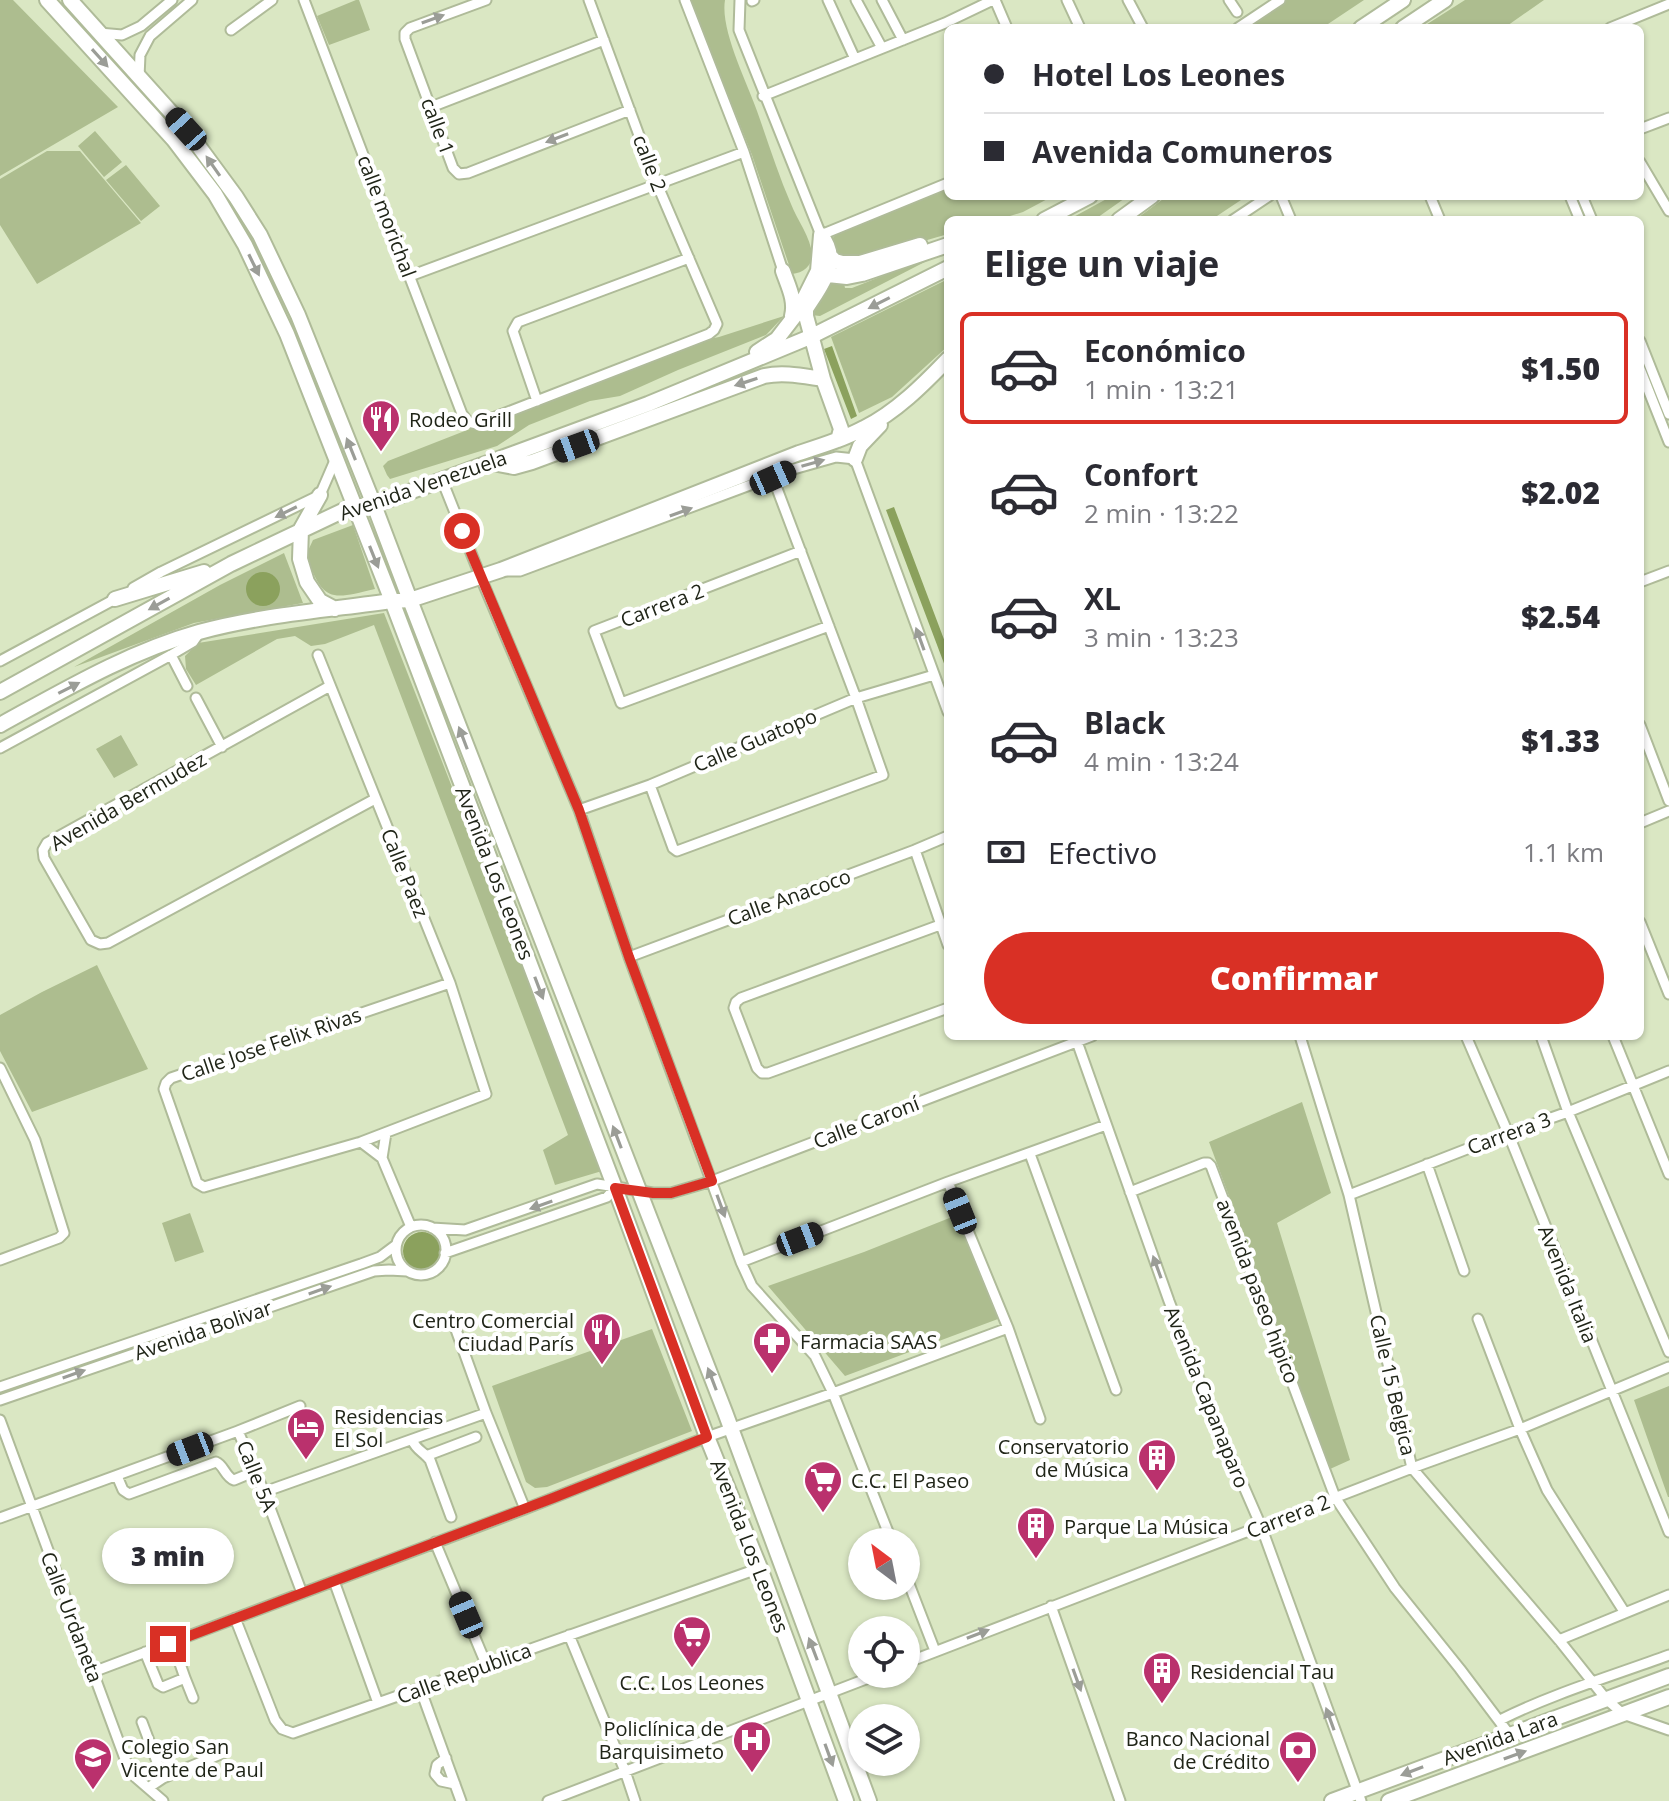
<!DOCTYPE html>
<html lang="es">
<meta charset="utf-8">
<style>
body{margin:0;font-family:"Open Sans",sans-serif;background:#f2f2f3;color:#2b2b33;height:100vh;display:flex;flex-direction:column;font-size:30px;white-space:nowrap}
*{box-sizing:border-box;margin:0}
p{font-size:26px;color:#7c7c81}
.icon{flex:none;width:44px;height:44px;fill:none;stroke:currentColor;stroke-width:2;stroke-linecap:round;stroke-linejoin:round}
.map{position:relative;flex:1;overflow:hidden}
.panel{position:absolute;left:944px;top:216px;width:700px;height:824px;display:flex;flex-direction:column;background:#fff;border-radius:12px;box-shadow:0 2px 6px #0004}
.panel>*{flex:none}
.top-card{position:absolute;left:944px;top:24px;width:700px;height:176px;border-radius:12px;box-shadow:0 2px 6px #0004;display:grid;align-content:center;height:176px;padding:0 40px;background:#fff}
.needle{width:52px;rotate:328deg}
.fabs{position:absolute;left:848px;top:1528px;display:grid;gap:16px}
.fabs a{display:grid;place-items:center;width:72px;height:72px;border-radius:50%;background:#fff;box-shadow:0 2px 6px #0004;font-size:40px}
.end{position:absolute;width:36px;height:36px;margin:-18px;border:10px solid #d93025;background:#fff;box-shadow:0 0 0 4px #fff}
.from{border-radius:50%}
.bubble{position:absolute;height:56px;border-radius:28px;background:#fff;box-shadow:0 2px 6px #0004;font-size:26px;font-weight:800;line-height:56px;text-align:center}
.car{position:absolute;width:24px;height:48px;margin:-24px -12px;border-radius:10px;box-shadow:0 0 6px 2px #0007;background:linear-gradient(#222 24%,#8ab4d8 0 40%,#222 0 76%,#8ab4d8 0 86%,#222 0)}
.top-card b{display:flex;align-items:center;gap:28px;height:76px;font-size:30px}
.top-card b+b{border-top:2px solid #e1e1e2}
.top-card i{width:20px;height:20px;background:#2b2b33}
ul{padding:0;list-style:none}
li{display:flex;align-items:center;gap:24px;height:112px;margin:0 16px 12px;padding:0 24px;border:4px solid transparent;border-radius:12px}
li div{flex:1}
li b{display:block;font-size:30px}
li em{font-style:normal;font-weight:800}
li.selected{border-color:#d93025}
li>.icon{width:72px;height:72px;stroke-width:1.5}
h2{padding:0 40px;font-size:36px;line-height:96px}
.pay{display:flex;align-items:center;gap:20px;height:88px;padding:0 40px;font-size:30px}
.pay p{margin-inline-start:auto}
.action{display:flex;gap:16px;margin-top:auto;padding:16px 40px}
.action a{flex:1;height:92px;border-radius:48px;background:#d93025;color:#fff;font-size:32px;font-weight:800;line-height:92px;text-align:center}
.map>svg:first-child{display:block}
.green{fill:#adbd8f}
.water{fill:#8ba15d}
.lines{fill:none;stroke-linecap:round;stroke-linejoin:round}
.street-casing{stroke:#afbb99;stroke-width:13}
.secondary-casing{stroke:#afbb99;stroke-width:18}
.primary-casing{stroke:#afbb99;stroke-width:18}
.street{stroke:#fff;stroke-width:9}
.secondary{stroke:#fff;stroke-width:14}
.primary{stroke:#fff;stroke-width:14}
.oneway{fill:#9b9d97}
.route{stroke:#d93025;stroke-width:10}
.labels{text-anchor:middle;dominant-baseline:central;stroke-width:8;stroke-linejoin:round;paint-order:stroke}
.street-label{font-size:20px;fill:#202518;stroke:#fff}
.poi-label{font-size:20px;fill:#202518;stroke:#fff;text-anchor:start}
</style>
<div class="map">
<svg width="1669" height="1801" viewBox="0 0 1669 1801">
<rect width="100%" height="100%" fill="#dae7c3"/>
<path class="green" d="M0,0h13l105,107 -118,69z
M356,0h3l11,30 -41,15 -12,-29z
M690,0h35c-5,30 22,82 32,111 11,31 21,63 34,93 6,16 20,33 21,51 0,11 -9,18 -20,19l-40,-119z
M1286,0h78l-42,28h-78z
M1465,0h79l-40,28h-83z
M95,131l27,31 -18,15 -26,-31z
M47,151h33l61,72 -104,61 -37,-59v-46z
M126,165l34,41 -19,15 -35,-41z
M948,189v7h105l-30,16 -26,8h-49v14l-90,26 -14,-2 -10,-5 -3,-13 6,-7z
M1112,196h16l-34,24h-26z
M1167,196h80l-36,24h-76z
M948,250l-128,66 -9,-1v-9l21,-25 12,2 1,5h7z
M948,279v67l-56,51 -33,16 -28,-76z
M784,316l-18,19 -88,35 -58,26 -30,5 -61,24 -32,21 -107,33 -3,-4 -4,-9 5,-5 281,-110 29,-10 21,-4z
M353,525l22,64c-45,11 -52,13 -69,-34l7,-15z
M284,553l19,50 -109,20 -120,44 146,-82z
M384,613l218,558 -47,14 -12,-35 25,-15 -194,-510 -49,19 -14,2 -16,-10 -18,3 -81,46 -10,-16 -1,-13 13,-13z
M121,735l17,30 -24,13 -18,-29z
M97,965l51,104 -116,43 -32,-61v-36l42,-23z
M1302,1102l29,91 -54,30 73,237 -20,9 -121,-327z
M190,1213l14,39 -29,10 -13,-39z
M957,1215l41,104 -153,57 -77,-90 96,-34z
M652,1329l40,102 -145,56 -12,1 -9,-6 -34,-96z
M1669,1386v111h-1l-34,-97z"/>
<path class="water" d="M832,346l25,70 -6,3 -27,-70z
M894,507l54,143v24l-62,-164z
M246 589a17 17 0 1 1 34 0a17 17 0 1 1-34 0Z
M403 1251a19 19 0 1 1 38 0a19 19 0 1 1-38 0Z"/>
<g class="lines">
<g class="street-casing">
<path id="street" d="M304,0l158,414 6,8 9,2 232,-90 5,-4 3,-6 -60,-140 -68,-184
M486,0l-76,28 -5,5v6l48,129 6,6 9,-1 162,-63
M685,0l59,152 39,119
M740,0l-1,30 82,205 127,-52
M828,0l27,59
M856,0l26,48
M882,0l21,40
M995,0l12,28
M1067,0l13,28
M1128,0l15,28
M1229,0l8,12
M752,1l2,-1
M1238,28l42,-28
M1610,28l59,-24
M231,30l41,-30
M99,33l23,2 19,-9 31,-26
M139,77l1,-22 10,-19 42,-36
M763,96l182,-73 48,-23
M431,107l173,-67
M1640,129l29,-11
M1640,162l29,49
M1281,196l10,24
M1430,196l10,24
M1570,196l10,24
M1582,196l10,24
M1233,220l36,-24
M410,276l334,-124
M1640,341l29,73
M1640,369l29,73
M537,401l-24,-70 5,-9 171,-64
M442,480l39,98 98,232 50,147 112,305 11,24 63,70 18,37 59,149
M801,551l-207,80 27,72 208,-77
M507,571h13l270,-101 46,-13 19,2 93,253
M1640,582l29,-11
M133,588l28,-16 159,-77 16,-37
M171,655l16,31
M318,655l132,328 36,111 -125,48 -157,45 -7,-4 -33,-94 2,-6 5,-5 279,-95
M0,661l117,-63
M330,686l-283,157 -4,7 1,8 47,82 9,4 8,-1 267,-144
M196,698l26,49
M1640,725l29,76
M0,748l171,-93 22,-13 7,-10
M650,785l23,63 4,3 206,-76 -27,-77 -83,-220
M579,810l71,-25 206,-87 78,-23
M1640,823l29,-12
M915,850l33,95
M1640,922l29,72
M940,925l-199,73 -5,4 -2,6 23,60 5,5h6l180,-65
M629,957l286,-107 33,-14
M1075,1036l94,265 45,117 47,108 100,275
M1300,1036l49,159 63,273 147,172 47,59 17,15 46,16
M1466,1036l42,97 161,399
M1541,1036l27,76 101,240
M1613,1036l56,138
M0,1068l35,72 29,93 -5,5 -59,22
M386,1133l-4,25 29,69
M361,1142l21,16
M1030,1154l86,236
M1427,1164l37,107
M948,1182l60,146 32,91
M1130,1192l74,-29h4l3,3 124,331 60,91 65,81 49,65
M1349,1195l159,-62 60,-21 101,-41
M396 1250a25 25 0 1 1 50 0a25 25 0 1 1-50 0Z
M432,1228l33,2 132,-46 56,9h18l41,-12 380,-145
M445,1253l162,-56 8,-9
M741,1262l207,-80 158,-57
M1478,1319l42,110 27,61 78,123
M455,1327l31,86 39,96
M0,1387l361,-123 19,-7 16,-12
M0,1400l374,-129 15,-1 18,1
M0,1420l128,347 5,8 30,26
M238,1431l62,-25
M412,1440c5,11 11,11 18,20l21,57
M426,1456l50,-19
M117,1476l6,14 6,4 87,-32c8,3 9,15 18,18l22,-9
M264,1492l222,-79
M0,1518l238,-87 26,61 38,101
M435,1542l51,122
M906,1576l29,75
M334,1581l44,122
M1051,1606l69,195
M235,1618l40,102 7,9 11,4 467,-165
M569,1635l56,136 10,30
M1559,1640l110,-45
M145,1652l13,32 5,3 22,-9 -7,-20
M906,1663l506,-195 108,-39 149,-62
M93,1672l432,-163 182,-72 126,-44 175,-65
M185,1678l8,20
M420,1688l41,113
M1500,1720c54,-27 112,-44 169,-65
M142,1722l21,56
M446,1758l-9,7 -2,9 6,7 14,3
M148,1788l15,-10 60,-25
M548,1801l331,-127"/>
</g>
<g class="secondary-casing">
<path id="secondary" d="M320,495l-19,34 -1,30 7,23 13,19 15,8
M115,599l89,-27
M410,600l315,812 144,389
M0,692l231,-128 122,-58
M0,725c64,-35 128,-73 199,-93 62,-17 129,-22 193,-31l223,587 92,249 53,131 86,233
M1332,1801l337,-125
M1389,1801l280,-104"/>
</g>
<g class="primary-casing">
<path id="primary" d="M47,0l127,140 41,54 30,51 42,89 105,267 18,-1 91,-30 298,-117c22,-7 45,-14 65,-25 32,-16 59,-43 84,-69
M70,0l116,129 50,68 24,38 38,80 76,190 36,95
M1361,28l42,-28
M1403,28l42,-28
M1044,220l46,-24
M1119,220l33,-24
M821,235c21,27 0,50 -15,74v7l17,63 18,50 -3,11
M831,257l4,4 7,2h18l60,-18
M783,271c5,15 13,29 9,45
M828,275l19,2 15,-3 86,-29
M757,352l20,-13 20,-26 21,-42 3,-36
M855,459l5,-13 20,-21
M493,463l21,4 18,-5 232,-86c20,-4 38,0 59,3
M368,505h6l274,-101 162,-67 138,-69"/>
</g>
<use href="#street" class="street"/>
<use href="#secondary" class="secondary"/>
<use href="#primary" class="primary"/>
</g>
<defs><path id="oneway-solid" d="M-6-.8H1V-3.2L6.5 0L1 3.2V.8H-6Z" transform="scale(2)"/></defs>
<g class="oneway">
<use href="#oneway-solid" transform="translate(433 19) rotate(-20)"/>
<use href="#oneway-solid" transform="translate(100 58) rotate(48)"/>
<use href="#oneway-solid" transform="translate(557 138) rotate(159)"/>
<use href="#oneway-solid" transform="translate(213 166) rotate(-125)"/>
<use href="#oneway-solid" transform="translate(254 265) rotate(64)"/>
<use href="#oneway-solid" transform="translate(879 303) rotate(153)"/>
<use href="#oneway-solid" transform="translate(746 382) rotate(162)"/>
<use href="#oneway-solid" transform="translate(351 449) rotate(-112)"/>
<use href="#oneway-solid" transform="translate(813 463) rotate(-16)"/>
<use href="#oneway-solid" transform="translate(286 512) rotate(154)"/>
<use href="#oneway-solid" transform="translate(681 512) rotate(-20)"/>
<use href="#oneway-solid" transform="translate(374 557) rotate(68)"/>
<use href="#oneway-solid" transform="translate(159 604) rotate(151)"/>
<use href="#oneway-solid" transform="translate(920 639) rotate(-110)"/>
<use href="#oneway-solid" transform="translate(69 688) rotate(-27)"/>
<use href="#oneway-solid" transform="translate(463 738) rotate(-111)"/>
<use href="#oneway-solid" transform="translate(539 988) rotate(69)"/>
<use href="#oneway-solid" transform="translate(617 1137) rotate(-111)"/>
<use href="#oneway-solid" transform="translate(541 1205) rotate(161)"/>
<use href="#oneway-solid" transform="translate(721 1206) rotate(70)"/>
<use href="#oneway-solid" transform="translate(1157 1267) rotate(-110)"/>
<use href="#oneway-solid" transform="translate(320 1290) rotate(-19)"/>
<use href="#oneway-solid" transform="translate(74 1374) rotate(-19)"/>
<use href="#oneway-solid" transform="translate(712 1379) rotate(-111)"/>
<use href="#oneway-solid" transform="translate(978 1634) rotate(-21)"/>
<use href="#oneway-solid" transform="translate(813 1649) rotate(-111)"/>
<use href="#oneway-solid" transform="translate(1077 1680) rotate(70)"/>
<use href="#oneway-solid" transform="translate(1330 1719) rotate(-110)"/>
<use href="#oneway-solid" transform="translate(829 1755) rotate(70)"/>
<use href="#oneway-solid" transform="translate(1515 1755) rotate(-20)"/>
<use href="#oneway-solid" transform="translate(1412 1771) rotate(159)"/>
</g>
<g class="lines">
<path class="route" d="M168,1644l385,-146 154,-61 -92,-249 38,5h18l41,-12 -83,-224 -50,-147 -117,-279"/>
</g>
<defs>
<g id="restaurant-pin" transform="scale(2)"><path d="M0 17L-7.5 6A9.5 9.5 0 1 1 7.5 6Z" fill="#ba316d" stroke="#fff"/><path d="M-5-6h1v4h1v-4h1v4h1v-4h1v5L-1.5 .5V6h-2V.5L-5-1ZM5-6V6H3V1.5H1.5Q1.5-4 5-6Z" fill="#fff"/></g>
<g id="pharmacy-pin" transform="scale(2)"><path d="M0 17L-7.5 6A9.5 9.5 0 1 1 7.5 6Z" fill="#ba316d" stroke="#fff"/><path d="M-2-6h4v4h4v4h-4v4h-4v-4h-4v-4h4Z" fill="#fff"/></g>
<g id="hotel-pin" transform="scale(2)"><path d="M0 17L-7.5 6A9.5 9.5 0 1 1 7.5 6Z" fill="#ba316d" stroke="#fff"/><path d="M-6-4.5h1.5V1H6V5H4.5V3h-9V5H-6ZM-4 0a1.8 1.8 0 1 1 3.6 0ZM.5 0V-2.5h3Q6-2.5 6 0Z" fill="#fff"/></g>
<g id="building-pin" transform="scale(2)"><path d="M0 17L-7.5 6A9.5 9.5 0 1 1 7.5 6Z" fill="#ba316d" stroke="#fff"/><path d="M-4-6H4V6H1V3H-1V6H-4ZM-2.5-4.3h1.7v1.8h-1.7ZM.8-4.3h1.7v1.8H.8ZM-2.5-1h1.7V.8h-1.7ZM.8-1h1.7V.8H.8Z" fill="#fff"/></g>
<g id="supermarket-pin" transform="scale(2)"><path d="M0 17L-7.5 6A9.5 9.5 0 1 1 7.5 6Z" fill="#ba316d" stroke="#fff"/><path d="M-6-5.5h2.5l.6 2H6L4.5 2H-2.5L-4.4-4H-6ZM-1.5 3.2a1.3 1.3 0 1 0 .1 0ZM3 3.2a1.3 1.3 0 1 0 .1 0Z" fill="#fff"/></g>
<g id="hospital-pin" transform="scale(2)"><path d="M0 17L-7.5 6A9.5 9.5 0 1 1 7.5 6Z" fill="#ba316d" stroke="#fff"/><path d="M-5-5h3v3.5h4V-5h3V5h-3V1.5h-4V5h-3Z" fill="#fff"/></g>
<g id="bank-pin" transform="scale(2)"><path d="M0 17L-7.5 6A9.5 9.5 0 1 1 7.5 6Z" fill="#ba316d" stroke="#fff"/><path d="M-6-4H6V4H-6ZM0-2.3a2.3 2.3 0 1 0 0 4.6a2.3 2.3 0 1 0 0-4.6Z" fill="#fff"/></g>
<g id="school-pin" transform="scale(2)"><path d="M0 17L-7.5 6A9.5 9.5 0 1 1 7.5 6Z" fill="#ba316d" stroke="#fff"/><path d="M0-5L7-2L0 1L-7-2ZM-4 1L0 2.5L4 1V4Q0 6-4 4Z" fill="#fff"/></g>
</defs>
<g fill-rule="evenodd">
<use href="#restaurant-pin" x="381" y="419"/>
<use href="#restaurant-pin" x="602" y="1332"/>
<use href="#pharmacy-pin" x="772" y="1341"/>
<use href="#hotel-pin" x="306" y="1427"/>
<use href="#building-pin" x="1157" y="1458"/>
<use href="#supermarket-pin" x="823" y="1480"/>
<use href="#building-pin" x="1036" y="1526"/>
<use href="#supermarket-pin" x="692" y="1635"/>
<use href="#building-pin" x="1162" y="1671"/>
<use href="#hospital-pin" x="752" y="1740"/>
<use href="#bank-pin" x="1298" y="1750"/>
<use href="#school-pin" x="93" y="1757"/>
</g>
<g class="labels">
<g class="street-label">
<text transform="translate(438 126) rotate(69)">calle 1</text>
<text transform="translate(650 163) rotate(69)">calle 2</text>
<text transform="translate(387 216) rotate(69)">calle morichal</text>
<text transform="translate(423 485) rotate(-19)">Avenida Venezuela</text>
<text transform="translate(662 605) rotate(-21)">Carrera 2</text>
<text transform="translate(755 740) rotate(-23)">Calle Guatopo</text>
<text transform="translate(128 801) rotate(-30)">Avenida Bermudez</text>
<text transform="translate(405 873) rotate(68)">Calle Paez</text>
<text transform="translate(495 873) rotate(69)">Avenida Los Leones</text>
<text transform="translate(789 897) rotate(-20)">Calle Anacoco</text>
<text transform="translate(271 1044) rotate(-19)">Calle Jose Felix Rivas</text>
<text transform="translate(866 1122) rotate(-21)">Calle Caroní</text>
<text transform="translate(1509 1133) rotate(-20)">Carrera 3</text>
<text transform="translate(1568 1284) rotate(68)">Avenida Italia</text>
<text transform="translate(1258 1291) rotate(69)">avenida paseo hipico</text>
<text transform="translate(203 1330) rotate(-19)">Avenida Bolivar</text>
<text transform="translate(1393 1385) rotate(77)">Calle 15 Belgica</text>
<text transform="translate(1207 1397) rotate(68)">Avenida Capanaparo</text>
<text transform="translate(257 1476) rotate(68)">Calle 5A</text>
<text transform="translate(1288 1516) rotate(-21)">Carrera 2</text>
<text transform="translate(750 1546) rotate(69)">Avenida Los Leones</text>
<text transform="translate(72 1617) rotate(69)">Calle Urdaneta</text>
<text transform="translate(464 1673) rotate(-20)">Calle Republica</text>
<text transform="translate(1500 1738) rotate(-20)">Avenida Lara</text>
</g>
<g class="poi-label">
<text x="409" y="419">Rodeo Grill</text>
<text x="574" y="1320" text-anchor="end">Centro Comercial<tspan x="574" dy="23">Ciudad París</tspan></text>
<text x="800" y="1341">Farmacia SAAS</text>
<text x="334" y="1416">Residencias<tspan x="334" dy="23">El Sol</tspan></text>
<text x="1129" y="1446" text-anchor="end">Conservatorio<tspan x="1129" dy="23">de Música</tspan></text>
<text x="851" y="1480">C.C. El Paseo</text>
<text x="1064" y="1526">Parque La Música</text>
<text x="1190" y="1671">Residencial Tau</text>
<text x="692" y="1682" text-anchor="middle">C.C. Los Leones</text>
<text x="724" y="1728" text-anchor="end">Policlínica de<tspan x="724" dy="23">Barquisimeto</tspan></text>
<text x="1270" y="1738" text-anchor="end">Banco Nacional<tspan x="1270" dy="23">de Crédito</tspan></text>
<text x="121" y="1746">Colegio San<tspan x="121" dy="23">Vicente de Paul</tspan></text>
</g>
</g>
</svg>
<div class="fabs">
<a><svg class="needle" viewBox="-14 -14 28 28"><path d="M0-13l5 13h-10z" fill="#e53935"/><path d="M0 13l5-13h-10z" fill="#7c7c81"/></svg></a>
<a><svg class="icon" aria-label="locate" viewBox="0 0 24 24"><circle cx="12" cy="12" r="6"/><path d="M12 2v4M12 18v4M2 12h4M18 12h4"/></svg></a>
<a><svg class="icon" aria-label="layers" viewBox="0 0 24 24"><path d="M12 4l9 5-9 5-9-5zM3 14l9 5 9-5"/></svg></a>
</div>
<i class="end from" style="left:462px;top:531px"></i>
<i class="end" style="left:168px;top:1644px"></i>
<div class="bubble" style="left:102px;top:1528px;width:132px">3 min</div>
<i class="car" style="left:186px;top:129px;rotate:318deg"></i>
<i class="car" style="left:576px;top:446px;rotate:250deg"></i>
<i class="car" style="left:773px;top:478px;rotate:66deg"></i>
<i class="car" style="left:960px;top:1211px;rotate:338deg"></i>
<i class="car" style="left:800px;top:1239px;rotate:69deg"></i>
<i class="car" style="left:190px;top:1449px;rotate:249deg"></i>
<i class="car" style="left:466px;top:1615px;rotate:337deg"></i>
<div class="top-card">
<b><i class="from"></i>Hotel Los Leones</b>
<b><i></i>Avenida Comuneros</b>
</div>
<section class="panel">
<h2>Elige un viaje</h2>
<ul>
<li class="selected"><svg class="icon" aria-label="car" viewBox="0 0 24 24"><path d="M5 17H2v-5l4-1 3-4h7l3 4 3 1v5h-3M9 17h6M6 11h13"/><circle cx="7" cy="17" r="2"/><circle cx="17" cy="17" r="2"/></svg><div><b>Económico</b><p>1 min · 13:21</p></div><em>$1.50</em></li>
<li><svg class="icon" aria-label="car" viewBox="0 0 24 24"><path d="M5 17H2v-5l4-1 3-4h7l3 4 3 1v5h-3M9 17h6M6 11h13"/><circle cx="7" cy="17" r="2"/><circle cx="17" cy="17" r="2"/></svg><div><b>Confort</b><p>2 min · 13:22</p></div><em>$2.02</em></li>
<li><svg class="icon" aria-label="car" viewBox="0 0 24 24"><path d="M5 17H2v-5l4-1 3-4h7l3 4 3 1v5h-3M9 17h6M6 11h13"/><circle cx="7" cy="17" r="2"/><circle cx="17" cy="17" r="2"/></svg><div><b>XL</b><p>3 min · 13:23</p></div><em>$2.54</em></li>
<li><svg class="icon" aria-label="car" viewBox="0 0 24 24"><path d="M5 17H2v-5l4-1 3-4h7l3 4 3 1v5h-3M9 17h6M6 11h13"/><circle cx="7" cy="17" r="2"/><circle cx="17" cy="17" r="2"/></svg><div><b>Black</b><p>4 min · 13:24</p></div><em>$1.33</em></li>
</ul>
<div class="pay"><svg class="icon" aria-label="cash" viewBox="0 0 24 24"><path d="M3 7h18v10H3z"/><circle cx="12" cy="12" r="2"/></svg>Efectivo<p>1.1 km</p></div>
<div class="action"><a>Confirmar</a></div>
</section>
</div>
